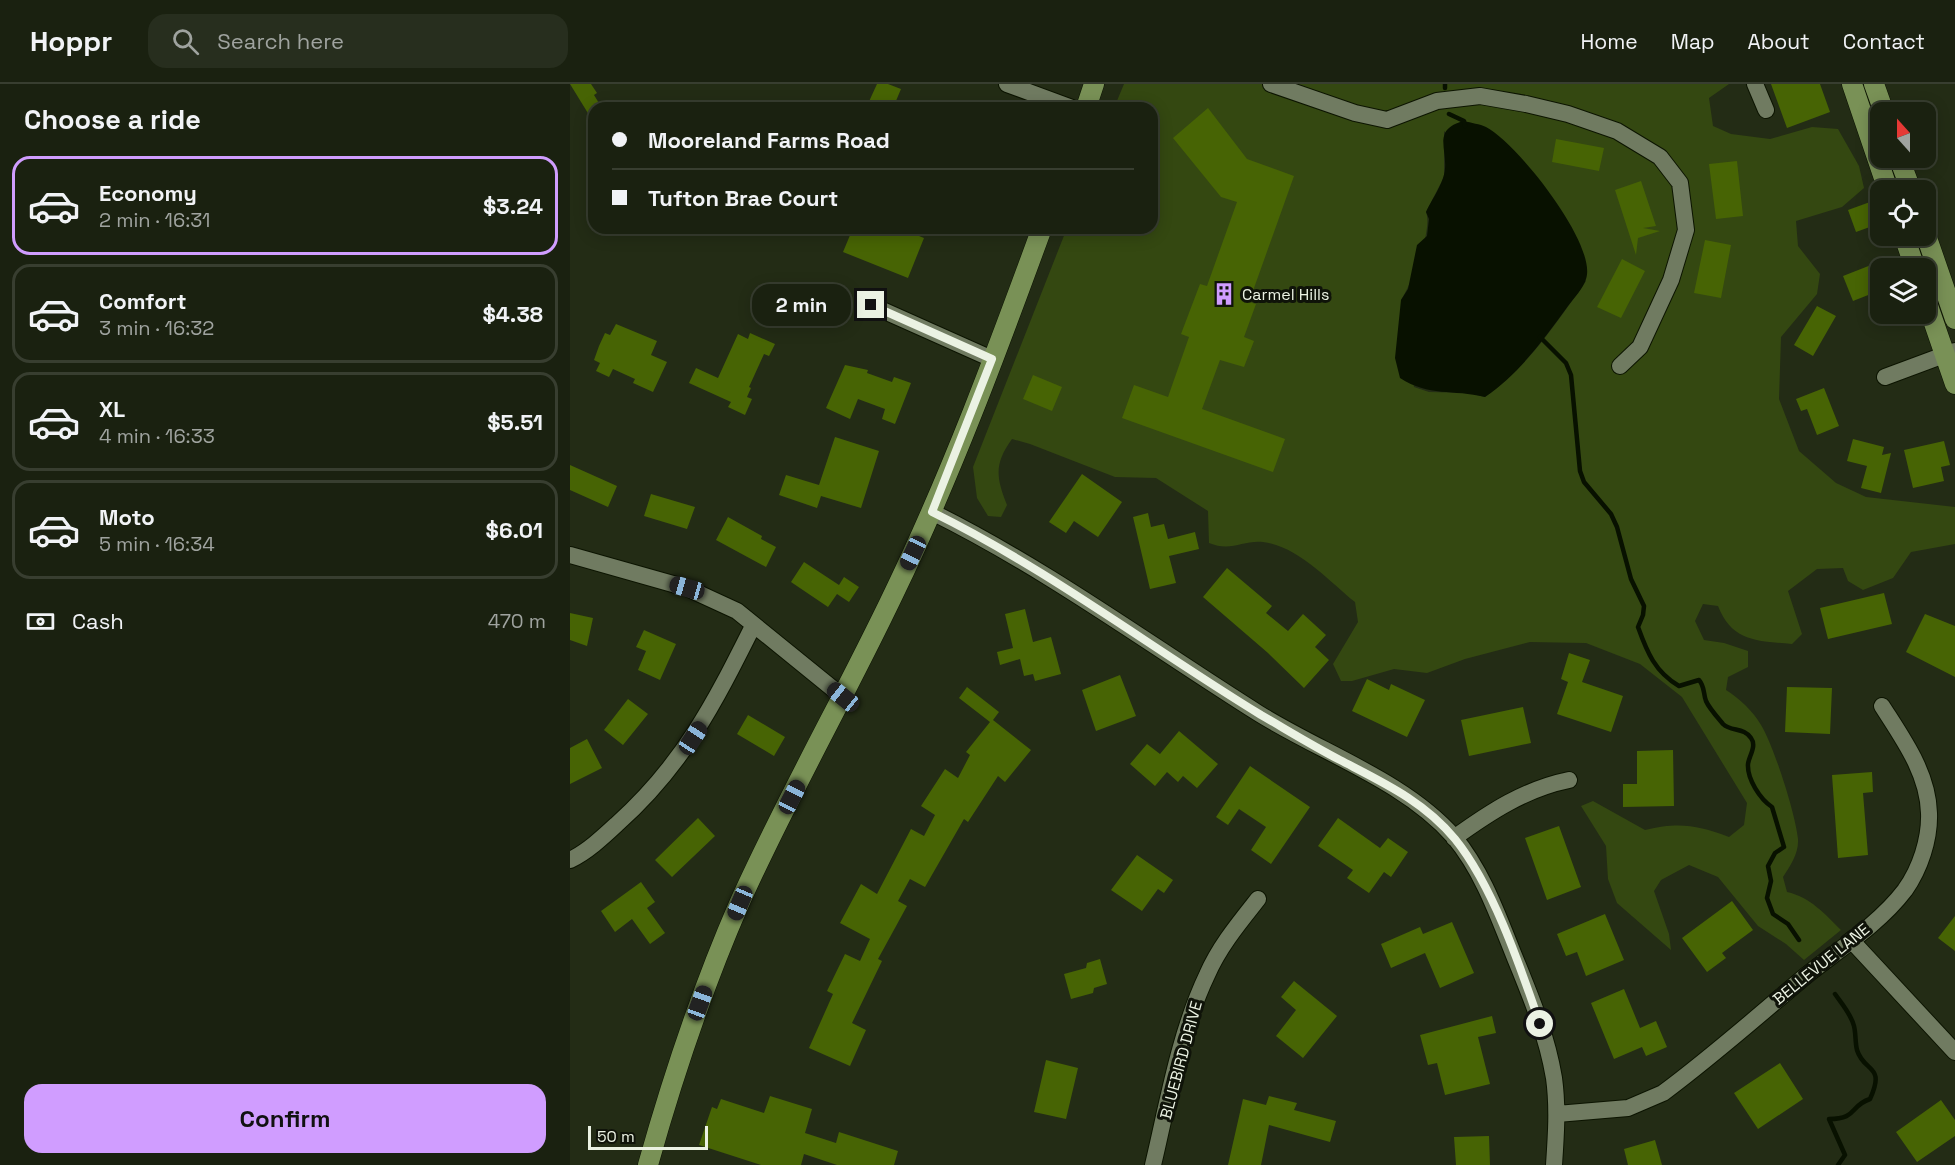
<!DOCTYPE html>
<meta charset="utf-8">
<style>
body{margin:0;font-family:"Space Grotesk",sans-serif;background:#272e1e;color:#f1f3f6;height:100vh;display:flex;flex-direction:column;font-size:22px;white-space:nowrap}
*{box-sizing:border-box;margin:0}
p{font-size:20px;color:#9fa39f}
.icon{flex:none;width:33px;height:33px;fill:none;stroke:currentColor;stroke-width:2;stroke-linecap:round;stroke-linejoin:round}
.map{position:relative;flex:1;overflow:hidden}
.drawer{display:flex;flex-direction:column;background:#1a2110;width:570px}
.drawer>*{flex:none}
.top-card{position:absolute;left:18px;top:18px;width:570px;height:132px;border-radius:18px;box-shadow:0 3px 15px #0003,0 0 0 2px #383e30;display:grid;align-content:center;height:132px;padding:0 24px;background:#1a2110}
.needle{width:39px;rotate:339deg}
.fabs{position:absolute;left:1300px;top:18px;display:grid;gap:12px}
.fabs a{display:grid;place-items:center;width:66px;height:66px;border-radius:12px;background:#1a2110;box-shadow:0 3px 15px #0003,0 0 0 2px #383e30;font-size:30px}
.scale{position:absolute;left:18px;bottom:15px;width:120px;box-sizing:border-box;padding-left:6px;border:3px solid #ebf2e3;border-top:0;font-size:16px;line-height:21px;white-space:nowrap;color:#ebf2e3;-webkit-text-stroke:4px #0f1309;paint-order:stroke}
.end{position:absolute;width:27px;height:27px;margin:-14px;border:8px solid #ebf2e3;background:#111;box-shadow:0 0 0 3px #111}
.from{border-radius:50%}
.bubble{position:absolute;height:42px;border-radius:18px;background:#1a2110;box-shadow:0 3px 15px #0003,0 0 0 2px #383e30;font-size:20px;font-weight:600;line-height:42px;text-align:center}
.car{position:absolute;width:18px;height:36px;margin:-18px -9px;border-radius:8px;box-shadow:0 0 4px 2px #0007;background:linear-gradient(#222 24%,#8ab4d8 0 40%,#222 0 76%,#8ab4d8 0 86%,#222 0)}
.top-card b{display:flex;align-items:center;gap:21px;height:57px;font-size:22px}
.top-card b+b{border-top:2px solid #383e30}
.top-card i{width:15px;height:15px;background:#f1f3f6}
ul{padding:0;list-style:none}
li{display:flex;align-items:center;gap:18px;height:99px;margin:0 12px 9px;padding:0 12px;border:3px solid #383e30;border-radius:18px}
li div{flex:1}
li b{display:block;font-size:22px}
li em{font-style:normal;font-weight:600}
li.selected{border-color:#d09dff}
li>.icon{width:54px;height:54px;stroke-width:1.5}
h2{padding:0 24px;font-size:27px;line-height:72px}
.pay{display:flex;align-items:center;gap:15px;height:66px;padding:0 24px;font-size:22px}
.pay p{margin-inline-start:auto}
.button{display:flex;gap:12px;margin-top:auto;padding:12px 24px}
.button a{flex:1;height:69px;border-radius:18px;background:#d09dff;color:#111;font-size:24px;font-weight:600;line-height:69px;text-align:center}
header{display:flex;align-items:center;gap:36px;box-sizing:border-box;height:84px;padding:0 30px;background:#1a2110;border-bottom:2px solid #383e30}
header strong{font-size:28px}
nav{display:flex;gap:33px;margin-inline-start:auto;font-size:21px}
.search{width:420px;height:54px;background:#272e1e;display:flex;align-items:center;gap:15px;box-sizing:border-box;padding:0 21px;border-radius:18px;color:#9fa39f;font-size:22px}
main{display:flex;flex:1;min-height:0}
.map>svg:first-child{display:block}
.green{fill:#344811;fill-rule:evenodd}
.water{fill:#081100}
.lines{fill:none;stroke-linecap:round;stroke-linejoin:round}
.stream{stroke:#081100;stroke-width:4.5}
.building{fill:#476404}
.minor-casing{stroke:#0c1401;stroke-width:18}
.major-casing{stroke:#0c1401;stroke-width:21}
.minor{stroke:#707b61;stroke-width:16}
.major{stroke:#799156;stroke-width:20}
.route{stroke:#ebf2e3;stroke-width:8}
.labels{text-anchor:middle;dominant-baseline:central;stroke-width:6;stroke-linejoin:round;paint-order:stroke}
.poi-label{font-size:16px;fill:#ebf2e3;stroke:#0f1309;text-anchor:start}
.street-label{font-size:16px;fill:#ebf2e3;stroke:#0f1309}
</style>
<header>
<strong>Hoppr</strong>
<div class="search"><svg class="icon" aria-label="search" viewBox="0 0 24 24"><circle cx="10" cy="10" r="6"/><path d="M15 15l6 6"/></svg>Search here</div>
<nav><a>Home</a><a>Map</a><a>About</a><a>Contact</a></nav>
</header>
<main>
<section class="drawer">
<h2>Choose a ride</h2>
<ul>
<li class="selected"><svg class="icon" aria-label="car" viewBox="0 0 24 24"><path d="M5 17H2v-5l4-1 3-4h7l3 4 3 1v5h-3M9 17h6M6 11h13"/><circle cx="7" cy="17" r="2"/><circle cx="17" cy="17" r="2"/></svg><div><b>Economy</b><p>2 min · 16:31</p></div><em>$3.24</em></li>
<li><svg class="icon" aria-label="car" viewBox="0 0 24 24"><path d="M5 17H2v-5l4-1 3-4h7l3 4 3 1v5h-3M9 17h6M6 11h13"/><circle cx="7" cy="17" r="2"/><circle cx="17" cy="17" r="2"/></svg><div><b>Comfort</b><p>3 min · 16:32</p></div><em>$4.38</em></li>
<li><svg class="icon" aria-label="car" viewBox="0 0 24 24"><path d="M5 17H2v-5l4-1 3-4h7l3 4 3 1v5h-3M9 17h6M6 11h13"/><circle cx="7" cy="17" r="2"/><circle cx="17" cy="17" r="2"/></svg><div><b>XL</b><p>4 min · 16:33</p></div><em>$5.51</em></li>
<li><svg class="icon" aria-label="car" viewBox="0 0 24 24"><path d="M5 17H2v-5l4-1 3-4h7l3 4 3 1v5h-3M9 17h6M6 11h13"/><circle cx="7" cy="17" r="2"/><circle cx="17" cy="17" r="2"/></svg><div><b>Moto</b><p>5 min · 16:34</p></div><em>$6.01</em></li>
</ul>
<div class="pay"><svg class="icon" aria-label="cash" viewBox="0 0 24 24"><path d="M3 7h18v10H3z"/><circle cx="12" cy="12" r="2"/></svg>Cash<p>470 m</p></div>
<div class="button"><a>Confirm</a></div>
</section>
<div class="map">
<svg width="1385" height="1081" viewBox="0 0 1385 1081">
<rect width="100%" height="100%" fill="#232c15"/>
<path class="green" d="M554,0h605l-20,14 4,28 18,8 39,5 42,-12 26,2 21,37 5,22 -22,19 -46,14 2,25 22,28 -3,20 -36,43 -2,62 20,52 37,32 30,14 89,10v37l-44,8 -18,26 -30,12 -15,-9 -5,-13 -26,1 -29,22 14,43 -10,10c-34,-3 -60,-2 -74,-38l-15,-2 -8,17 9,19 20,3 24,8v16l-20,10 -2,13c13,8 27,21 35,35 13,21 35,91 37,114 1,14 -8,27 -15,38l4,15c23,5 38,22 54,38l-37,30 -18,-16 -28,-18 -40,-49 -29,-12 -28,15 -7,11 15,43 2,16 -54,-47 -9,-24 -2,-33 -25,-40 12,-5 52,29c34,-8 52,-5 84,7l15,-12 3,-22 -65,-106 -42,-33 -54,-21 -56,-1 -65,17 -38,14 -33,-4 -42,12h-11l-8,-17 25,-42 -3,-20c-25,-20 -57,-56 -92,-60 -20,-2 -32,10 -54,1l-1,-32 -52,-33 -41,-1 -85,-33 -18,-5c-18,25 -16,38 -5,66l-6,12 -13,-1 -11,-18 -4,-31 94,-239h85v-120h-38zM874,47l142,150c-30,42 -58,86 -101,116l-16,-4 -40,-1 -15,-5 -13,-87c11,-17 32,-71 25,-88l18,-35z"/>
<path class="water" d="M894,37c7,2 16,3 22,6 30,15 112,118 100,152 -3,10 -12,19 -18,27 -25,34 -48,67 -83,91 -32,-8 -56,0 -85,-19l-5,-20 6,-58 7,-11 9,-44 10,-9 2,-17 -3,-7c5,-11 13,-22 17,-34 9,-24 -15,-48 21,-57z"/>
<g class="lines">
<path class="stream" d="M875,0v4
M879,30l15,7 1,5
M970,253l26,26 5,12 9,96 4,11 27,32 6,13 14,52 13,27 -1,9 -5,12c9,25 17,45 41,59l20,-6c6,7 4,13 7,21 3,7 12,17 17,23 8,8 21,3 28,14 6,8 -2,18 -3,26 -1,15 12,35 24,43l12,40 -9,6 -7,13 3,15 -4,17 6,16 15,10 11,16
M1265,910c7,10 16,20 19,32 2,8 1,16 3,24 7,23 29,14 13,49 -21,7 -12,20 -41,20l16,36 -7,10"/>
</g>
<path class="building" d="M0,0h21l6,9 -3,2 8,13h-8v15z
M307,0h11l13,5 -8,19h-27z
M1201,0h49l10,28 -43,16z
M638,24l39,51 47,17 -45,126 7,2 -12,33 10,4 -10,26 -24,-7 -18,49 83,30 -12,33 -151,-54 12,-33 34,12 21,-60 -8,-3 19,-50 7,2 30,-84 -16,-5 -48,-59z
M986,55l48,9 -5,23 -47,-9z
M1167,77l6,55 -27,3 -7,-55z
M1071,97l15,45 -13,2 17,3 -22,7 -2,17 -21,-65z
M1300,118l8,22 -22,8 -8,-22z
M283,144h46l25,10 -16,40 -65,-26z
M1135,156l26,5 -10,53 -27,-5z
M1052,175l23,12 -24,47 -24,-11z
M1301,181l2,5 8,-4v24l-28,11 -10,-25z
M1247,222l19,10 -23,40 -19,-11z
M46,240l41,17 -6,14 16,7 -14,30 -20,-9 2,-4 -22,-10 -4,8 -13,-6 4,-8 -6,-3 5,-14 6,-13 5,2z
M180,249l25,11 -6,12 -5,-2 -15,33 2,1 -4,9 5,2 -7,16 -17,-8 3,-5 -42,-19 7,-15 22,10 20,-44 10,5z
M275,281l23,5 -1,3 25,9 2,-5 17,6 -16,41 -13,-5 3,-10 -27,-10 -8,20 -24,-11z
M463,291l29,12 -10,24 -29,-12z
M1254,304l15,38 -22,9 -10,-26 -6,2 -5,-12z
M265,353l44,14 -18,57 -40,-12 -4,12 -38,-13 7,-20 33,10z
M1283,355l31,8 -2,8 9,-2 -10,40 -20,-5 6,-22 -20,-5z
M1374,357l6,24 -9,2 3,14 -31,7 -9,-38z
M0,381l47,21 -9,21 -38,-17z
M512,390l40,28 -24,35 -24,-16 -8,12 -17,-11z
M81,410l44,13 -8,22 -43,-13z
M578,429l3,14 13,-3 4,15 27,-7 4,17 -30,7 7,27 -26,6 -17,-72z
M158,433l34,19 -1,3 15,8 -10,20 -50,-27z
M234,478l35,23 5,-8 15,10 -10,15 -12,-8 -9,13 -37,-25z
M657,484l45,38 -6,7 22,18 15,-17 23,21 -11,12 14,13 -25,28 -36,-35 -65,-56z
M1314,509l8,31 -64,15 -8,-31z
M455,525l8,33 18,-5 10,37 -26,7 -2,-7 -9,2 -4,-17 -20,6 -3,-13 16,-4 -8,-34z
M0,529l23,5 -6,28 -17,-6z
M1355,530l30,12v51l-49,-25z
M74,546l32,14 -16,36 -22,-10 8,-19 -10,-4z
M999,569l21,7 -8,22 41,14 -12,36 -54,-18 11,-32 -7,-3z
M550,591l16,41 -40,15 -14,-41z
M797,595l22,11 2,-6 34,16 -18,37 -55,-26z
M397,603l32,25 -6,8 38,30 -26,32 -7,-6 -30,46 -4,-3 -39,68 -15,-8 -12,22 9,5 -29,53 4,2 -30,62 14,7 -16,36 -41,-18 24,-54 -6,-3 18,-37 15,7 10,-22 -30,-16 21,-39 16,10 34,-65 13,7 11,-21 -14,-9 24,-37 13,9 12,-23 -4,-3 24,-30 -31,-24z
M1217,603l45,1 -2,46 -45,-2z
M58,615l20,15 -25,31 -19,-15z
M953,623l8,36 -62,13 -8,-36z
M178,631l37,22 -11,19 -37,-22z
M609,647l39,33 -21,24 -14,-12 -5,6 -11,-10 -12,14 -25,-22 17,-20 13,10z
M17,655l15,29 -32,16v-36z
M1103,666l1,56 -51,1v-23h14v-33z
M680,682l60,41 -39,57 -20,-14 15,-23 -27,-18 -11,16 -12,-8z
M1302,688l1,20 -10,1 5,62 -30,3 -6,-83z
M128,734l17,18 -43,41 -17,-17z
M768,734l42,30 8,-10 20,14 -17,25 -7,-5 -15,21 -22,-15 6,-8 -35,-24z
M989,742l22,61 -34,13 -22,-62z
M567,771l36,25 -9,13 -6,-4 -16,22 -31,-21z
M71,798l14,20 -8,6 18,25 -15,11 -18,-25 -17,13 -14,-21z
M1162,817l21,29 -31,23 4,5 -19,14 -25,-34z
M1035,830l19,46 -38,16 -9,-24 -11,4 -9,-22z
M1385,832v35l-17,-13z
M882,838l22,51 -34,15 -15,-35 -34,15 -10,-24 39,-17 3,7z
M530,875l7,25 -13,4 -1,5 -22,6 -7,-25 22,-6 1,-5z
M724,897l43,35 -34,42 -27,-22 20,-26 -15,-13z
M1054,905l16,39 16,-7 11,26 -21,9 -4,-9 -28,12 -23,-56z
M922,932l4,17 -18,4 12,47 -45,11 -8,-32 -9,2 -8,-30z
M476,976l32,8 -12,51 -32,-7z
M1210,979l23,36 -45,30 -24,-36z
M200,1012l42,13 -7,24 31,10 3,-11 59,19 -4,14h-57l-33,-11 -3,11h-40l-62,-20 13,-38 5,2 4,-10 43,14z
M699,1012l28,7 -3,7 42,11 -6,21 -61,-17 -8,40h-33l15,-66 23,6z
M1371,1016l14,20v16l-38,26 -21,-30z
M919,1052l1,29h-34l-2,-28z
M1085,1056l7,25h-34l-4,-16z"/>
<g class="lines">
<g class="minor-casing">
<path id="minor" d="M437,0l65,24
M701,0l84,29 32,7 50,-19 43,-5 46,8 42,10 49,17 43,26 20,26 6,47 -15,50 -31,67 -20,19
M1185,0l11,26
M301,221l121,54
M1315,293l70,-26
M362,428c115,57 218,133 326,201 64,40 147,68 196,124 29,35 44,79 61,121 16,39 32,78 39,120 4,29 2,58 0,87
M0,471l117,33 50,23 106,86
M884,754c36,-26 71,-49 115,-58
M0,776c17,-8 33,-23 47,-36 66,-59 97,-120 136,-198
M1281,856l104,112
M987,1030l71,-6 35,-15c50,-37 97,-79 145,-119 32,-25 72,-51 97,-84 15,-21 25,-51 24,-77 -1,-40 -26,-74 -47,-107
M583,1081c15,-63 26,-131 54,-190 12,-28 32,-52 51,-76"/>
</g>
<g class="major-casing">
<path id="major" d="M1282,0l36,106
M1304,0l10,28
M516,24l8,-24
M1329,74l12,32
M1356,151l29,84
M1334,152l11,32
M1356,216l29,84
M78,1081c25,-89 54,-176 91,-261 47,-105 105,-206 155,-311 57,-118 103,-242 148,-365"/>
</g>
<use href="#minor" class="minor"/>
<use href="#major" class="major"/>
</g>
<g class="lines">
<path class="route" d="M301,221l121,54 -60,153c116,57 219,136 329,203 26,15 52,31 79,45 42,22 84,41 115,79 38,47 65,127 85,185"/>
</g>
<defs>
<g id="building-bare" transform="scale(1.8)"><path d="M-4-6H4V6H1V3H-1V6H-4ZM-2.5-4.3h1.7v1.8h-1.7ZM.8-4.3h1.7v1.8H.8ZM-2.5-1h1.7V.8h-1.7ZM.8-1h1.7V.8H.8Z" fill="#d09dff" stroke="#0f1309" stroke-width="2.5" paint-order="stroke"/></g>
</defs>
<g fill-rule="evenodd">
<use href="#building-bare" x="654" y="210"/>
</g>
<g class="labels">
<g class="poi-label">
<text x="672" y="210">Carmel Hills</text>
</g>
<g class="street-label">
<text transform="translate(1251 880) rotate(-39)">BELLEVUE LANE</text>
<text transform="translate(611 976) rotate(-75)">BLUEBIRD DRIVE</text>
</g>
</g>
</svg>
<div class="fabs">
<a><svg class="needle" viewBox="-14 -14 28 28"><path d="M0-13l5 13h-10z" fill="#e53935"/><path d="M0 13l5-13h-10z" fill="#9fa39f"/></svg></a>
<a><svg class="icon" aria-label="locate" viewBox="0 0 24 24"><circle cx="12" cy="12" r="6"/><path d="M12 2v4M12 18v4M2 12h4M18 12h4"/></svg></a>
<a><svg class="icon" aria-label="layers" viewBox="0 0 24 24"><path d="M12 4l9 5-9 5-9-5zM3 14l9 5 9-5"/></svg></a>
</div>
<div class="scale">50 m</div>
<i class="end from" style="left:970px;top:940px"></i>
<i class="end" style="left:301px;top:221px"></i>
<div class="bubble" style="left:182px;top:200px;width:99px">2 min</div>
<i class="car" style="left:343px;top:469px;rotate:205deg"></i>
<i class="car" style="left:117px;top:504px;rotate:286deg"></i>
<i class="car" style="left:273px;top:613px;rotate:309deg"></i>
<i class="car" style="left:123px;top:654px;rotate:33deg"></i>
<i class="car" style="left:222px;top:713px;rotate:27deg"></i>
<i class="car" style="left:170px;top:819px;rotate:203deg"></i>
<i class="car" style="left:130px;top:919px;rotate:20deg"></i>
<div class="top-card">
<b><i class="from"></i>Mooreland Farms Road</b>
<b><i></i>Tufton Brae Court</b>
</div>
</div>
</main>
